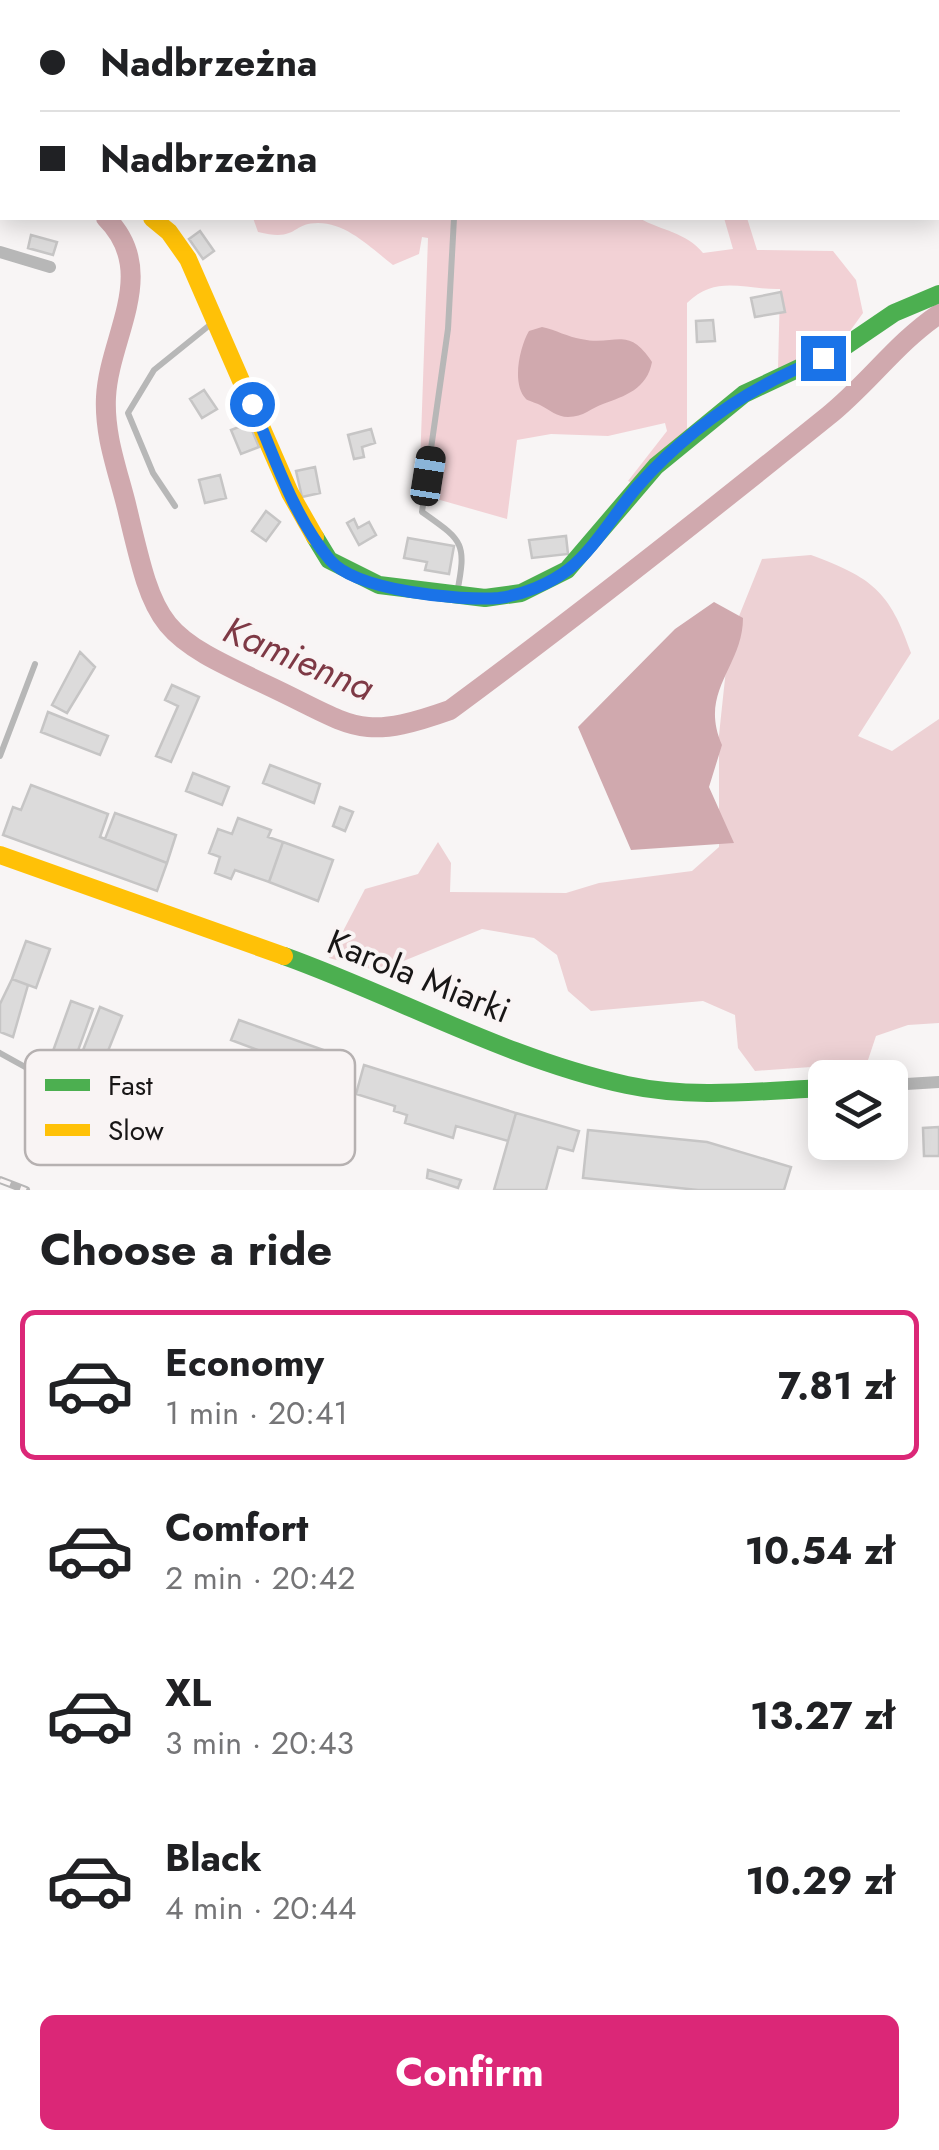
<!DOCTYPE html>
<meta charset="utf-8">
<style>
body{margin:0;font-family:Jost,sans-serif;background:#f6f6f6;color:#202124;height:100vh;display:flex;flex-direction:column;font-size:38px;white-space:nowrap}
*{box-sizing:border-box;margin:0}
p{font-size:32px;color:#757577}
.icon{flex:none;width:55px;height:55px;fill:none;stroke:currentColor;stroke-width:2;stroke-linecap:round;stroke-linejoin:round}
.map{position:relative;height:1190px;overflow:hidden}
.drawer{display:flex;flex-direction:column;background:#fff;flex:1}
.drawer>*{flex:none}
.banner{position:absolute;left:0px;top:0px;width:940px;height:220px;box-shadow:0 5px 25px #0003;display:grid;align-content:center;height:220px;padding:0 40px;background:#fff}
.buttons{position:absolute;left:808px;top:1060px;display:grid;gap:20px}
.buttons a{display:grid;place-items:center;width:100px;height:100px;border-radius:15px;background:#fff;box-shadow:0 5px 25px #0003;font-size:50px}
.end{position:absolute;width:45px;height:45px;margin:-22px;border:12px solid #1a73e8;background:#fff;box-shadow:0 0 0 5px #fff}
.from{border-radius:50%}
.car{position:absolute;width:30px;height:60px;margin:-30px -15px;border-radius:12px;box-shadow:0 0 8px 2px #0007;background:linear-gradient(#222 24%,#8ab4d8 0 40%,#222 0 76%,#8ab4d8 0 86%,#222 0)}
.banner b{display:flex;align-items:center;gap:35px;height:95px;font-size:38px}
.banner b+b{border-top:2px solid #e0e0e0}
.banner i{width:25px;height:25px;background:#202124}
ul{padding:0;list-style:none}
li{display:flex;align-items:center;gap:30px;height:150px;margin:0 20px 15px;padding:0 20px;border:5px solid transparent;border-radius:15px}
li div{flex:1}
li b{display:block;font-size:38px}
li em{font-style:normal;font-weight:700}
li.on{border-color:#db2777}
li>.icon{width:90px;height:90px;stroke-width:1.5}
h2{padding:0 40px;font-size:45px;line-height:120px}
.primary-button{display:flex;gap:20px;margin-top:auto;padding:20px 40px}
.primary-button a{flex:1;height:115px;border-radius:15px;background:#db2777;color:#fff;font-size:40px;font-weight:700;line-height:115px;text-align:center}
.map>svg:first-child{display:block}
.green{fill:#edd1d4}
.forest{fill:#f2d1d5}
.water{fill:#d0a9ae}
.lines{fill:none;stroke-linecap:round;stroke-linejoin:round}
.river{stroke:#d0a9ae;stroke-width:20}
.building{fill:#dcdbdb;stroke:#c6c5c5;stroke-width:2.5}
.lane{stroke:#b7b7b7;stroke-width:6}
.street{stroke:#b7b7b7;stroke-width:12}
.fast{stroke:#4caf50;stroke-width:18}
.slow{stroke:#ffc107;stroke-width:18}
.rail-casing{stroke:#b7b6b6;stroke-width:8}
.rail{stroke:#f9f4f4;stroke-width:4;stroke-dasharray:11;stroke-linecap:butt}
.route{stroke:#1a73e8;stroke-width:12}
.labels{text-anchor:middle;dominant-baseline:central;stroke-width:8;stroke-linejoin:round;paint-order:stroke}
.street-label{font-size:35px;fill:#181616;stroke:#f9f4f4}
.water-label{font-size:38px;font-style:italic;fill:#7e3945;stroke:#f9f4f4}
.key{fill:#f9f4f4;stroke:#b6b1b1;stroke-width:2.5}
.key-label{font-size:28px;fill:#181616}
</style>
<div class="map">
<svg width="939" height="1190" viewBox="0 0 939 1190">
<rect width="100%" height="100%" fill="#f8f5f5"/>
<path class="green" d="M811,555c60,22 79,36 100,98l-53,83 34,15 47,-32v304l-31,2 -32,11 -9,27 -112,8 -17,-23 -3,-33 -32,-14 -112,10 -23,-20 -11,-36 -23,-17 -52,-9 -103,42 -50,-13 36,-69 53,-15 20,-32 13,21 -1,29 116,1 33,-10 93,-12 27,-24v-112l10,-94 33,-82z"/>
<path class="forest" d="M253,218h386c23,13 47,14 64,35l30,-4 -9,-31h23l10,32 76,1 23,29 7,33 -18,25 -67,31 2,-80c-36,1 -63,-15 -93,14v127l-52,54 -7,-3 39,-50 -2,-8 -57,13 -57,-2 -34,6 -10,79 -88,-25 9,-256 -6,-1 -3,17 -26,11c-22,-17 -46,-42 -75,-42 -27,0 -20,19 -60,9z"/>
<path class="water" d="M542,327c14,3 26,10 39,12 34,8 46,-15 71,23 -5,27 -27,34 -49,42 -12,4 -19,13 -35,13 -11,0 -18,-7 -28,-12 -1,-1 -14,-5 -14,-6 -15,-15 -6,-53 3,-68z
M714,602l29,16c0,49 -45,73 -21,127l-13,42 25,56 -103,7 -53,-123 97,-98z"/>
<g class="lines">
<path class="river" d="M0,119l2,2
M106,218c54,54 3,118 0,179 -2,39 12,74 21,111 29,124 31,126 146,180 82,39 87,54 177,22 129,-95 254,-194 378,-294 40,-32 69,-74 111,-102"/>
</g>
<path class="building" d="M200,231l14,20 -11,8 -14,-20z
M31,235l26,7 -4,13 -25,-7z
M781,292l4,20 -30,5 -4,-19z
M713,320l2,21 -18,1 -1,-21z
M204,390l13,19 -15,9 -12,-19z
M249,423l10,24 -18,7 -10,-24z
M371,429l4,14 -13,4 2,10 -10,2 -6,-24z
M315,467l5,26 -18,4 -6,-26z
M220,475l6,23 -21,5 -6,-23z
M266,511l14,11 -14,19 -14,-10z
M354,519l4,9 11,-6 7,13 -17,10 -12,-22z
M566,536l2,18 -36,4 -3,-18z
M408,538l46,8 -5,28 -24,-4 2,-8 -23,-4z
M80,652l15,15 -28,46 -15,-8z
M172,685l27,12 -28,65 -15,-6 22,-50 -13,-6z
M48,712l60,24 -8,19 -59,-23z
M270,765l50,19 -6,19 -51,-20z
M193,773l36,14 -7,18 -36,-14z
M31,785l77,29 -8,23 67,26 -10,28 -154,-56 10,-28 8,3z
M340,807l13,5 -8,19 -12,-5z
M115,813l61,22 -9,28 -62,-24z
M238,818l33,12 -3,7 15,5 -14,40 -34,-12 -4,9 -16,-6 5,-16 -11,-4 9,-24 14,5z
M283,842l50,18 -15,41 -49,-19z
M26,941l24,8 -14,39 -24,-9z
M12,979l16,6 -15,52 -13,-5v-28z
M71,1001l22,8 -18,50 -22,-8z
M100,1007l22,9 -24,60 -22,-8z
M239,1020l93,33 -7,22 -94,-35z
M364,1065l152,48 -8,28 -52,-15 -3,12 -48,-15 2,-8 -13,-4 1,-5 -39,-12z
M516,1113l63,18 -6,20 -15,-4 -12,43h-52z
M939,1127v29h-15l-1,-28z
M588,1130l119,12 84,25 -7,23h-86l-115,-12z
M428,1170l33,10 -3,8 -31,-10z"/>
<g class="lines">
<path class="lane" d="M318,0l4,2
M419,2l1,-2
M854,2l1,-2
M454,218l-6,111 -26,183c41,29 45,30 35,81
M175,506l-22,-33 -25,-60 26,-43 57,-46
M0,756l35,-92
M0,1053l63,35"/>
<path class="street" d="M507,2v-2
M734,2v-2
M0,92l2,2
M0,252l50,15
M890,1085l49,-3"/>
<path class="fast" d="M231,0l3,2
M938,108h1
M315,537l14,23 50,25 106,13 36,-5 46,-23 89,-104 88,-72 100,-47 50,-34 45,-19
M284,956c114,41 223,103 343,129 65,14 132,6 198,3"/>
<path class="slow" d="M152,218l17,14 19,27 102,234 25,44
M0,855l284,101"/>
<g class="rail-casing">
<path id="rail" d="M0,1180l26,10"/>
</g>
<use href="#rail" class="rail"/>
</g>
<g class="lines">
<path class="route" d="M252,404c22,52 41,112 78,156 26,31 130,41 169,38 23,-3 51,-14 70,-29 26,-21 46,-56 68,-82 52,-59 113,-101 186,-129"/>
</g>
<g class="labels">
<g class="street-label">
<text transform="translate(419 976) rotate(22)">Karola Miarki</text>
</g>
<g class="water-label">
<text transform="translate(299 658) rotate(23)">Kamienna</text>
</g>
</g>
<rect x="25" y="1050" width="330" height="115" rx="15" class="key"/>
<rect x="45" y="1079" width="45" height="12" fill="#4caf50"/>
<rect x="45" y="1124" width="45" height="12" fill="#ffc107"/>
<g class="key-label">
<text x="108" y="1095">Fast</text>
<text x="108" y="1140">Slow</text>
</g>
</svg>
<div class="buttons">
<a><svg class="icon" aria-label="layers" viewBox="0 0 24 24"><path d="M12 4l9 5-9 5-9-5zM3 14l9 5 9-5"/></svg></a>
</div>
<i class="end from" style="left:252px;top:404px"></i>
<i class="end" style="left:823px;top:358px"></i>
<i class="car" style="left:428px;top:476px;rotate:9deg"></i>
<div class="banner">
<b><i class="from"></i>Nadbrzeżna</b>
<b><i></i>Nadbrzeżna</b>
</div>
</div>
<section class="drawer">
<h2>Choose a ride</h2>
<ul>
<li class="on"><svg class="icon" aria-label="car" viewBox="0 0 24 24"><path d="M5 17H2v-5l4-1 3-4h7l3 4 3 1v5h-3M9 17h6M6 11h13"/><circle cx="7" cy="17" r="2"/><circle cx="17" cy="17" r="2"/></svg><div><b>Economy</b><p>1 min · 20:41</p></div><em>7.81 zł</em></li>
<li><svg class="icon" aria-label="car" viewBox="0 0 24 24"><path d="M5 17H2v-5l4-1 3-4h7l3 4 3 1v5h-3M9 17h6M6 11h13"/><circle cx="7" cy="17" r="2"/><circle cx="17" cy="17" r="2"/></svg><div><b>Comfort</b><p>2 min · 20:42</p></div><em>10.54 zł</em></li>
<li><svg class="icon" aria-label="car" viewBox="0 0 24 24"><path d="M5 17H2v-5l4-1 3-4h7l3 4 3 1v5h-3M9 17h6M6 11h13"/><circle cx="7" cy="17" r="2"/><circle cx="17" cy="17" r="2"/></svg><div><b>XL</b><p>3 min · 20:43</p></div><em>13.27 zł</em></li>
<li><svg class="icon" aria-label="car" viewBox="0 0 24 24"><path d="M5 17H2v-5l4-1 3-4h7l3 4 3 1v5h-3M9 17h6M6 11h13"/><circle cx="7" cy="17" r="2"/><circle cx="17" cy="17" r="2"/></svg><div><b>Black</b><p>4 min · 20:44</p></div><em>10.29 zł</em></li>
</ul>
<div class="primary-button"><a>Confirm</a></div>
</section>
